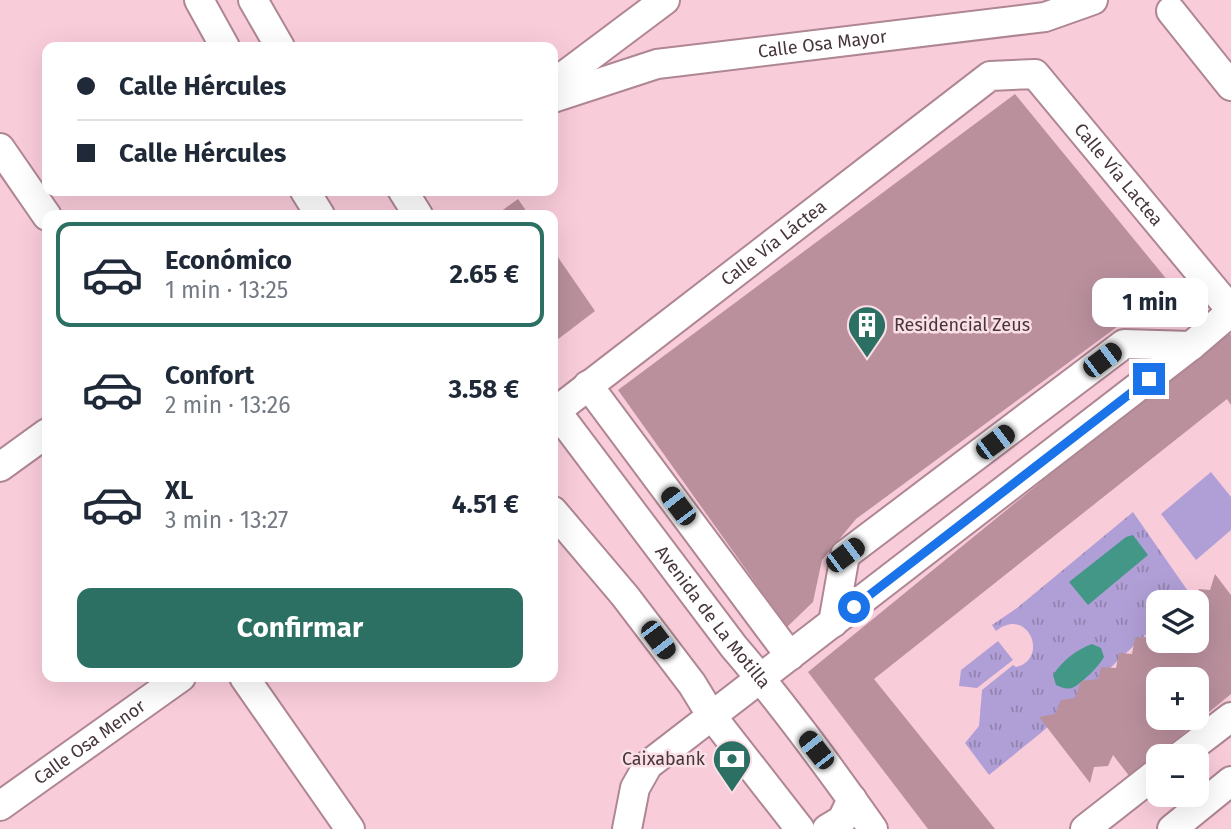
<!DOCTYPE html>
<html lang="es">
<meta charset="utf-8">
<style>
body{margin:0;font-family:"Fira Sans",sans-serif;background:#f2f2f3;color:#1f2937;height:100vh;display:flex;flex-direction:column;font-size:26px;white-space:nowrap}
*{box-sizing:border-box;margin:0}
p{font-size:23px;color:#747a83}
.icon{flex:none;width:38px;height:38px;fill:none;stroke:currentColor;stroke-width:2;stroke-linecap:round;stroke-linejoin:round}
.map{position:relative;flex:1;overflow:hidden}
.drawer{position:absolute;left:42px;top:210px;width:516px;height:472px;display:flex;flex-direction:column;background:#fff;border-radius:14px;box-shadow:0 7px 28px #0002}
.drawer>*{flex:none}
.guide{position:absolute;left:42px;top:42px;width:516px;height:154px;border-radius:14px;box-shadow:0 7px 28px #0002;display:grid;align-content:center;height:154px;padding:0 35px;background:#fff}
.buttons{position:absolute;left:1146px;top:590px;display:grid;gap:14px}
.buttons a{display:grid;place-items:center;width:63px;height:63px;border-radius:14px;background:#fff;box-shadow:0 7px 28px #0002;font-size:35px}
.end{position:absolute;width:32px;height:32px;margin:-16px;border:9px solid #1a73e8;background:#fff;box-shadow:0 0 0 4px #fff}
.from{border-radius:50%}
.bubble{position:absolute;height:49px;border-radius:14px;background:#fff;box-shadow:0 7px 28px #0002;font-size:23px;font-weight:700;line-height:49px;text-align:center}
.car{position:absolute;width:21px;height:42px;margin:-21px -10px;border-radius:9px;box-shadow:0 0 5px 2px #0007;background:linear-gradient(#222 24%,#8ab4d8 0 40%,#222 0 76%,#8ab4d8 0 86%,#222 0)}
.guide b{display:flex;align-items:center;gap:24px;height:66px;font-size:26px}
.guide b+b{border-top:2px solid #e0e1e3}
.guide i{width:18px;height:18px;background:#1f2937}
ul{padding:12px 0 0;list-style:none}
li{display:flex;align-items:center;gap:21px;height:105px;margin:0 14px 10px;padding:0 21px;border:4px solid transparent;border-radius:14px}
li div{flex:1}
li b{display:block;font-size:26px}
li em{font-style:normal;font-weight:700}
li.current{border-color:#2c7063}
li>.icon{width:63px;height:63px;stroke-width:1.5}
.button{display:flex;gap:14px;margin-top:auto;padding:14px 35px}
.button a{flex:1;height:80px;border-radius:14px;background:#2c7063;color:#fff;font-size:28px;font-weight:700;line-height:80px;text-align:center}
.map>svg:first-child{display:block}
.grass{fill:url(#grass-tufts)}
.garden{fill:#b09fd6}
.water{fill:#429786}
.building{fill:#ba909d;fill-rule:evenodd}
.lines{fill:none;stroke-linecap:round;stroke-linejoin:round}
.minor-casing{stroke:#af8693;stroke-width:32}
.minor{stroke:#fff;stroke-width:28}
.route{stroke:#1a73e8;stroke-width:9}
.labels{text-anchor:middle;dominant-baseline:central;stroke-width:5;stroke-linejoin:round;paint-order:stroke}
.street-label{font-size:18px;fill:#47363b;stroke:#fbdfe7}
.poi-label{font-size:18px;fill:#47363b;stroke:#fbdfe7;text-anchor:start}
</style>
<div class="map">
<svg width="1231" height="829" viewBox="0 0 1231 829">
<defs>
<pattern id="grass-tufts" width="24" height="20" patternUnits="userSpaceOnUse" patternTransform="scale(1.75)"><rect width="24" height="20" fill="#b09fd6"/><path d="M3 7l-1-3M5 7V3M7 7l1-3M15 17l-1-3M17 17v-4M19 17l1-3" fill="none" stroke="#9182af"/></pattern>
</defs>
<rect width="100%" height="100%" fill="#f9ccda"/>
<path class="grass" d="M1133,512l57,82 -8,8h-24v21l-116,109 -53,43 -24,-32 14,-17 3,-36 31,-25 3,2c34,-8 12,-62 -20,-36l-4,-6 25,-17z
M998,641l15,19 -36,28 -18,-2 2,-16z"/>
<path class="garden" d="M1211,472l20,25v33l-35,30 -35,-46z"/>
<path class="water" d="M1133,535l15,20 -60,50 -19,-23 57,-45z
M1092,644l9,4 3,9c-5,9 -22,26 -30,30 -6,3 -12,1 -18,-2l-3,-10c8,-13 24,-26 39,-31z"/>
<path class="building" d="M1015,94l176,215 -28,18 -38,-6 -269,198 -34,41 -9,42 -26,25 -169,-237z
M518,199l11,16h-33z
M553,250l42,61 -42,32z
M1227,330l4,5v70l-4,-6 -353,280 121,150h-67l-120,-157z
M1215,574l16,21v99l-101,83 -17,-22 -5,11 -14,1 -4,16 -51,-66 16,-3 6,-14 14,-2 6,-17 17,-2 3,-12 15,1 3,-15 13,1 3,-16 20,-2 3,-8v12h39v-38h-2l4,-13 11,1zM1158,679h39v39h-39z"/>
<g class="lines">
<g class="minor-casing">
<g id="minor">
<path d="M199,0l26,47"/>
<path d="M253,0l27,47"/>
<path d="M1171,11l60,75"/>
<path d="M553,84l112,-84"/>
<path id="s1" d="M553,98l104,-34 388,-47 48,-17"/>
<path d="M0,148l47,68"/>
<path d="M305,191l15,24"/>
<path d="M403,191l15,24"/>
<path d="M588,385l202,271"/>
<path id="s2" d="M553,407l181,240c50,58 95,120 139,182"/>
<path id="s3" d="M556,411l434,-335 45,-2 196,236"/>
<path d="M0,467l47,-34"/>
<path d="M553,511l72,85 67,88 19,31 89,114"/>
<path d="M833,623l12,-68 279,-211 67,2"/>
<path d="M244,677l106,152"/>
<path d="M1180,756l51,-39"/>
<path id="s4" d="M0,806l181,-129"/>
<path d="M627,829l8,-41 13,-23 543,-419 40,-34"/>
<path d="M827,829l15,-9 10,-21"/>
<path d="M1085,829l73,-57"/>
<path d="M1172,829l59,-48"/>
</g>
</g>
<use href="#minor" class="minor"/>
</g>
<g class="lines">
<path class="route" d="M854,607l295,-228"/>
</g>
<defs>
<g id="building-pin" transform="scale(2.0125)"><path d="M0 17L-7.5 6A9.5 9.5 0 1 1 7.5 6Z" fill="#2c7063" stroke="#fbdfe7"/><path d="M-4-6H4V6H1V3H-1V6H-4ZM-2.5-4.3h1.7v1.8h-1.7ZM.8-4.3h1.7v1.8H.8ZM-2.5-1h1.7V.8h-1.7ZM.8-1h1.7V.8H.8Z" fill="#fff"/></g>
<g id="bank-pin" transform="scale(2.0125)"><path d="M0 17L-7.5 6A9.5 9.5 0 1 1 7.5 6Z" fill="#2c7063" stroke="#fbdfe7"/><path d="M-6-4H6V4H-6ZM0-2.3a2.3 2.3 0 1 0 0 4.6a2.3 2.3 0 1 0 0-4.6Z" fill="#fff"/></g>
</defs>
<g fill-rule="evenodd">
<use href="#building-pin" x="867" y="325"/>
<use href="#bank-pin" x="732" y="759"/>
</g>
<g class="labels">
<g class="street-label">
<text stroke="none"><textPath href="#s1" startOffset="276">Calle Osa Mayor</textPath></text>
<text stroke="none"><textPath href="#s3" startOffset="724">Calle Vía Lactea</textPath></text>
<text stroke="none"><textPath href="#s3" startOffset="275">Calle Vía Láctea</textPath></text>
<text stroke="none"><textPath href="#s2" startOffset="264">Avenida de La Motilla</textPath></text>
<text stroke="none"><textPath href="#s4" startOffset="110">Calle Osa Menor</textPath></text>
</g>
<g class="poi-label">
<text x="894" y="325">Residencial Zeus</text>
<text x="705" y="759" text-anchor="end">Caixabank</text>
</g>
</g>
</svg>
<div class="buttons">
<a><svg class="icon" aria-label="layers" viewBox="0 0 24 24"><path d="M12 4l9 5-9 5-9-5zM3 14l9 5 9-5"/></svg></a>
<a>+</a>
<a>−</a>
</div>
<i class="end from" style="left:854px;top:607px"></i>
<i class="end" style="left:1149px;top:379px"></i>
<div class="bubble" style="left:1092px;top:278px;width:116px">1 min</div>
<i class="car" style="left:1102px;top:360px;rotate:53deg"></i>
<i class="car" style="left:995px;top:442px;rotate:53deg"></i>
<i class="car" style="left:678px;top:506px;rotate:323deg"></i>
<i class="car" style="left:845px;top:555px;rotate:53deg"></i>
<i class="car" style="left:658px;top:640px;rotate:143deg"></i>
<i class="car" style="left:816px;top:750px;rotate:322deg"></i>
<div class="guide">
<b><i class="from"></i>Calle Hércules</b>
<b><i></i>Calle Hércules</b>
</div>
<section class="drawer">
<ul>
<li class="current"><svg class="icon" aria-label="car" viewBox="0 0 24 24"><path d="M5 17H2v-5l4-1 3-4h7l3 4 3 1v5h-3M9 17h6M6 11h13"/><circle cx="7" cy="17" r="2"/><circle cx="17" cy="17" r="2"/></svg><div><b>Económico</b><p>1 min · 13:25</p></div><em>2.65 €</em></li>
<li><svg class="icon" aria-label="car" viewBox="0 0 24 24"><path d="M5 17H2v-5l4-1 3-4h7l3 4 3 1v5h-3M9 17h6M6 11h13"/><circle cx="7" cy="17" r="2"/><circle cx="17" cy="17" r="2"/></svg><div><b>Confort</b><p>2 min · 13:26</p></div><em>3.58 €</em></li>
<li><svg class="icon" aria-label="car" viewBox="0 0 24 24"><path d="M5 17H2v-5l4-1 3-4h7l3 4 3 1v5h-3M9 17h6M6 11h13"/><circle cx="7" cy="17" r="2"/><circle cx="17" cy="17" r="2"/></svg><div><b>XL</b><p>3 min · 13:27</p></div><em>4.51 €</em></li>
</ul>
<div class="button"><a>Confirmar</a></div>
</section>
</div>
